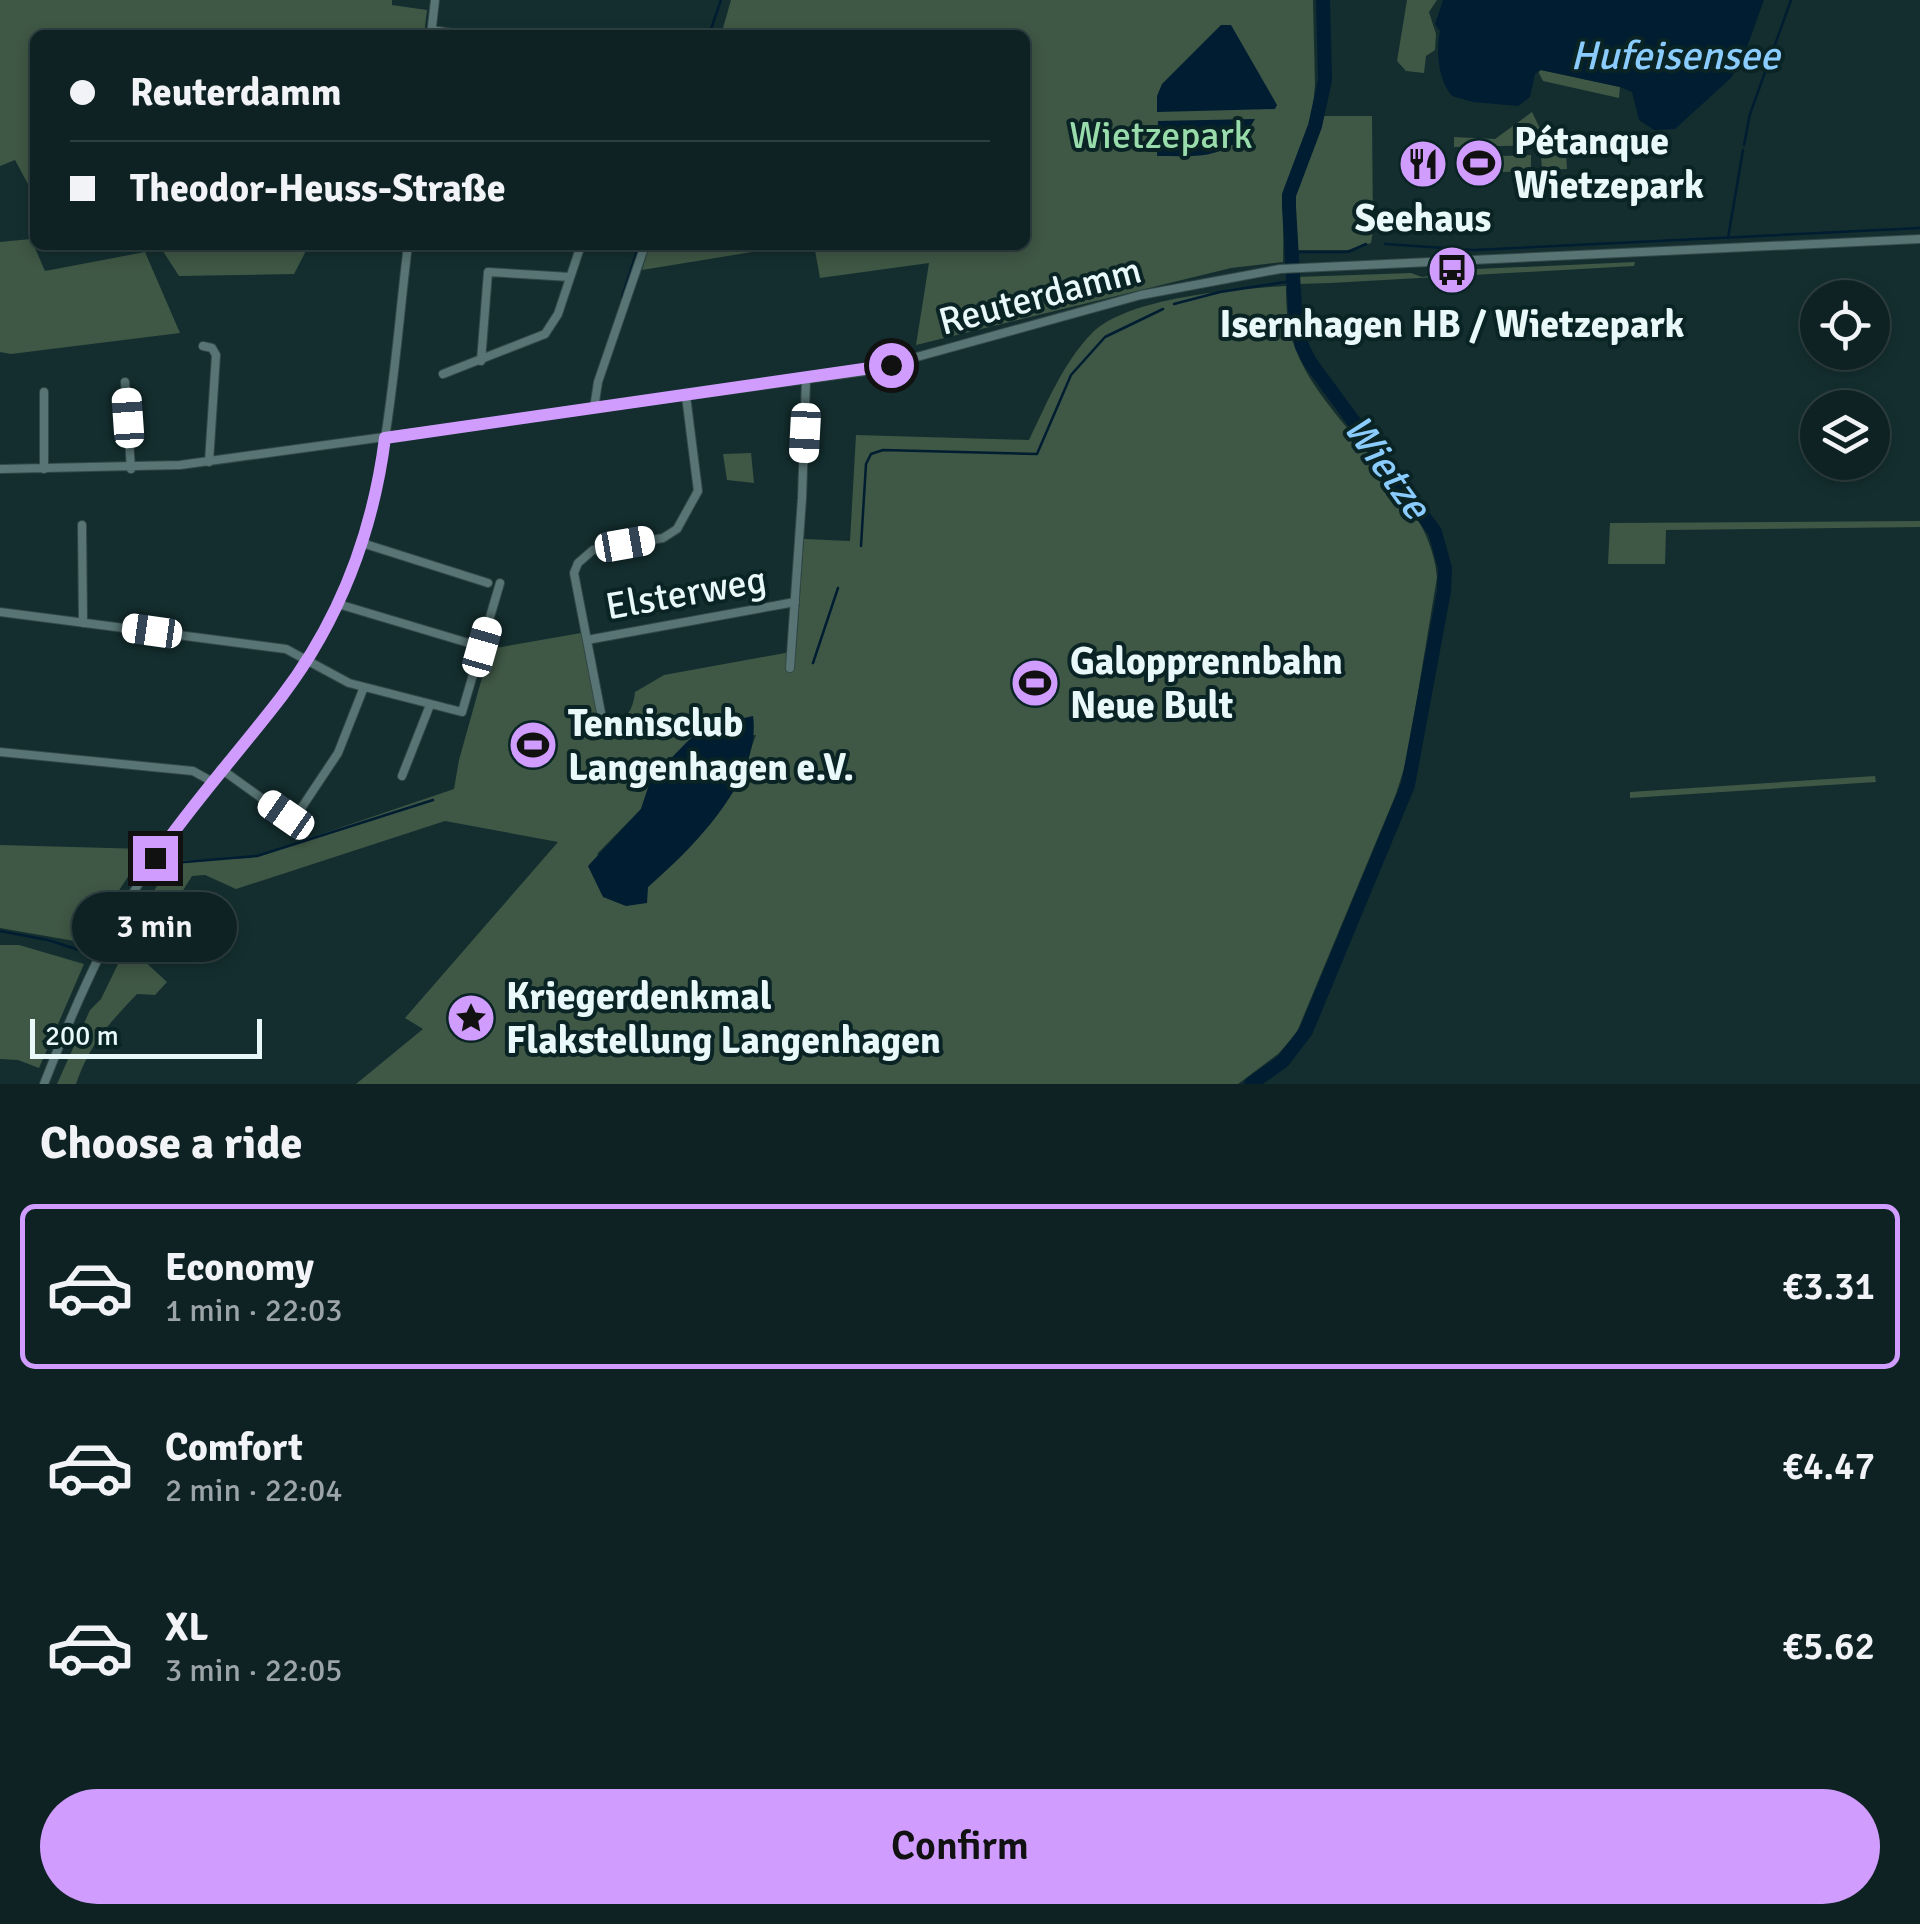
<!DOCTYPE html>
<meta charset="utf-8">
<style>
body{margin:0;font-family:Signika,sans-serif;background:#182a2b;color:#f1f3f6;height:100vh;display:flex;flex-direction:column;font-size:38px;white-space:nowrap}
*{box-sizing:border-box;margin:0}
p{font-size:32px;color:#9ba4a6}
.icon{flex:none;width:55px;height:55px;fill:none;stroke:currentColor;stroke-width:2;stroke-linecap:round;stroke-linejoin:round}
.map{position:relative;height:1084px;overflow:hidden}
.drawer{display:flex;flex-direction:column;background:#0f2223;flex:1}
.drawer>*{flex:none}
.banner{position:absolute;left:30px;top:30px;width:1000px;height:220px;border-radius:15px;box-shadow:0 5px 15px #0003,0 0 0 2px #2f3f41;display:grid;align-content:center;height:220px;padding:0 40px;background:#0f2223}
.tools{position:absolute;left:1800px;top:280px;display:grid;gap:20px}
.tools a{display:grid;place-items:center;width:90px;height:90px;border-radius:50%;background:#0f2223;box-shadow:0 5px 15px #0003,0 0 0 2px #2f3f41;font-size:50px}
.scale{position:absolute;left:30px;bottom:25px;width:232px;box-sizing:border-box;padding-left:10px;border:5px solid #e9f8f8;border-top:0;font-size:28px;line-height:35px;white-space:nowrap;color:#e9f8f8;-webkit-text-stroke:8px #0a2425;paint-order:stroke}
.end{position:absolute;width:45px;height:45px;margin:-22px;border:12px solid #d09dff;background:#111;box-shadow:0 0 0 5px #111}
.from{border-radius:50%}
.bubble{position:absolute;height:70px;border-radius:35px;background:#0f2223;box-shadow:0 5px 15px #0003,0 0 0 2px #2f3f41;font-size:32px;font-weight:600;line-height:70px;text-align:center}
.car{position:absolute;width:30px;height:60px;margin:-30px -15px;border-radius:12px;box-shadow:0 0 8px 2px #0007;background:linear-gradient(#fff 24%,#345 0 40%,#fff 0 76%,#345 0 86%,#fff 0)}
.banner b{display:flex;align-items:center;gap:35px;height:95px;font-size:38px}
.banner b+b{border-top:2px solid #2f3f41}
.banner i{width:25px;height:25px;background:#f1f3f6}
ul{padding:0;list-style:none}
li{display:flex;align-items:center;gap:30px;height:165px;margin:0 20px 15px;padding:0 20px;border:5px solid transparent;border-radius:15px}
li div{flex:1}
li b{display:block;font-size:38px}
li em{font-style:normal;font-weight:600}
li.active{border-color:#d09dff}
li>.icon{width:90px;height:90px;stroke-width:1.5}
h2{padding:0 40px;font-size:45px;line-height:120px}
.primary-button{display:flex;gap:20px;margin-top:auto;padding:20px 40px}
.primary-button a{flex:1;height:115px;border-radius:60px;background:#d09dff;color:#111;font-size:40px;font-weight:600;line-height:115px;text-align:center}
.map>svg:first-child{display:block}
.green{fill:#3f5745;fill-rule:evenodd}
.water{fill:#001d31}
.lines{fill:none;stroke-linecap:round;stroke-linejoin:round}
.stream{stroke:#001d31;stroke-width:2.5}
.river{stroke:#001d31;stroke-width:14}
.minor-casing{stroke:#334848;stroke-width:10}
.minor{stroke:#587474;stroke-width:8}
.route{stroke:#d09dff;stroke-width:12}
.labels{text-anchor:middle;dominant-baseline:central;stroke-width:8;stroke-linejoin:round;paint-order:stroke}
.park-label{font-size:38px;fill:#98dcab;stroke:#0a2425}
.poi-label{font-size:38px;font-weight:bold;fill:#e9f8f8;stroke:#0a2425;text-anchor:start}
.street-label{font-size:38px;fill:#e9f8f8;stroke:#0a2425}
.water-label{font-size:40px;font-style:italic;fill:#89ccfd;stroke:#0a2425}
</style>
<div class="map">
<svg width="1920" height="1084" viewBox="0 0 1920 1084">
<rect width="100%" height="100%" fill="#142e2f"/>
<path class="green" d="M0,0h392v5l35,5 -3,25h-389v162l-20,-37 -15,6z
M731,0h582l2,84 -3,37 -28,70 -1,71 -52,6 -315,77 13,-82 -109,15 -6,-33h211v-210h-304z
M1407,0h30l-8,12 7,22 -1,16 -9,6 -2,17 -18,-2 -9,-10z
M1541,70l79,17 -1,11 -76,-17 -5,-10z
M1532,112l16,33 -94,2v-10l41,2z
M1319,116h53l1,115 -2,12 -23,7h-53l-3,-54z
M1489,152v21h-19l-1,-20z
M1566,154l1,15 -25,1 -1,-15z
M1531,155v16l-28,1 -1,-16z
M31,239l14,32 100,-19 35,81 -169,21 -11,-2v-110z
M159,245h150l-15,29 -115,2z
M650,245h145l-153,25z
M1635,262l-1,4 -303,17 -34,1 -1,-7 115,-4 11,4 54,-8z
M1286,286c0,21 1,43 9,62 30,80 134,141 142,229l-30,182 -11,35 -100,240 -18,20 -40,30h-882l67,-55 -18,-11 153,-176 -113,-21 -209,68 -31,-14 -13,1 -51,82 26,24 -12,13 -18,-1c-30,32 -46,48 -61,90h-19l33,-74 11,-11 52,-107 21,-31 77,-3 203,-69 5,-29 31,-111 91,-16 20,97c22,-10 31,-13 34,-38l29,-17 132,-24 8,-112 46,2 6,-106 173,5c18,-37 34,-77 63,-107 36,-36 143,-44 194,-47zM756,735l-19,52 -39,51 -50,49 -51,-33 44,-45 10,-30 38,-39z
M751,453l3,30 -27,-3 -4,-26z
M1920,521v6l-254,3 -1,34h-57l2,-41z
M1875,776l1,6 -246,16v-6z
M0,845l146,4 -30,46 -24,49 -92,-16z
M0,945h19l65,19 -45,104 -21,-8 -18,-1z"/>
<path class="water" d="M1443,0h321l-21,58 -12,20 -56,51 -21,1 -15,-10 -7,-28 -12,-5 -79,-17 -6,4 -5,23 -12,9 -45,-4 -21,-6c-14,-16 -16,-45 -12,-65l-5,-7z
M1221,25h10l46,80 -2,4 -118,3v-16l5,-12z
M1255,119c-24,42 -56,37 -98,37l1,-35z
M753,716c9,63 -60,132 -105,171l-1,16 -21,3 -23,-9 -15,-31 53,-57 10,-30 38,-39 19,-14z"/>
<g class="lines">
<path class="stream" d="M709,35l12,-35
M1744,145l6,-31 41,-114
M1728,238l15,-88
M1385,244l89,6 446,-22
M1290,252h58l18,-8
M622,297l17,-52
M1174,304l46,-12 72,-11
M861,546l5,-82 5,-10 12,-4 154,4 34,-79 34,-38 58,-28
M813,663l25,-75
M173,863l84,-7 176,-56
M0,931l48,9 37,12"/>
<path class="river" d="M1251,1084l32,-23 23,-30 102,-246 36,-194 1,-23 -10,-36 -125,-170 -8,-16 -7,-37 -6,-102v-12l26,-69 10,-46 -2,-80"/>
<g class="minor-casing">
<path id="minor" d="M431,30l35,5
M431,35l4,-35
M203,346l9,2 4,7 -7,107
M481,361l7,-89 82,5
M443,374l102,-40 13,-20 23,-69
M125,382l6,87
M44,392v77
M594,408l4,-26 47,-137
M0,469l180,-4 686,-94 275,-76 139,-26 640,-30
M82,525l1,98
M362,543l126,40
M338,604l144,43
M0,612l286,37 63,34 113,29 38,-129
M587,640l208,-38
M790,668l12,-170 4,-118
M601,713l-27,-140 4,-10 15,-13 70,-12 14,-9 21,-38 -12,-95
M0,752l193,19 18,10
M221,769l64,46 11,1 42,-63 26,-66
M402,776l28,-71
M44,1084c34,-87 73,-174 127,-250 57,-77 128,-145 168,-233 51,-112 54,-236 69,-356"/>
</g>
<use href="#minor" class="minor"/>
</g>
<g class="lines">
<path class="route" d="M155,858c39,-57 85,-107 127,-162 57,-75 91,-164 103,-258l506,-73"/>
</g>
<defs>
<g id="stadium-disc" transform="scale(2.5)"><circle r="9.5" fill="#d09dff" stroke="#0a2425"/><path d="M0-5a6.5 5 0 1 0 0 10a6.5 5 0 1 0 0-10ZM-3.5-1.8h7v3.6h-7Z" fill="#111"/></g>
<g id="restaurant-disc" transform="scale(2.5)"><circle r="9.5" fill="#d09dff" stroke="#0a2425"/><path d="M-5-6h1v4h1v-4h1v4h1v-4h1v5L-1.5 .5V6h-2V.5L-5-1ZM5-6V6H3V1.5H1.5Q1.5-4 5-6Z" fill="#111"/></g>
<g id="bus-disc" transform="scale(2.5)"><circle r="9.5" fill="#d09dff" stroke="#0a2425"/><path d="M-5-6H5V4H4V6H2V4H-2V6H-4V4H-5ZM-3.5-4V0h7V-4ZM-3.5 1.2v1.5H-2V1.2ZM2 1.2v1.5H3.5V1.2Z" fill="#111"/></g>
<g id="sight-disc" transform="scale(2.5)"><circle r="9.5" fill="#d09dff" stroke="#0a2425"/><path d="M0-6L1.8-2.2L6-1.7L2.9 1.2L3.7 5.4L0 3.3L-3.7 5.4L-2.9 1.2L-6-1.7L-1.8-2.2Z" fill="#111"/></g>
</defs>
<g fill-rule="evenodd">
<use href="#stadium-disc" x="1479" y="163"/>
<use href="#restaurant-disc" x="1423" y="164"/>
<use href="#bus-disc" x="1452" y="270"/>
<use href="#stadium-disc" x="1035" y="683"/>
<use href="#stadium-disc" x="533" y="745"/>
<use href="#sight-disc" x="471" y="1018"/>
</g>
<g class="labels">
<g class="park-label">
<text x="1161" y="135">Wietzepark</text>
</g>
<g class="poi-label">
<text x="1514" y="141">Pétanque<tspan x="1514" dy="44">Wietzepark</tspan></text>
<text x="1423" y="218" text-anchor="middle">Seehaus</text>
<text x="1452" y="324" text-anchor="middle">Isernhagen HB / Wietzepark</text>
<text x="1070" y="661">Galopprennbahn<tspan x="1070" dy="44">Neue Bult</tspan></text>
<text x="568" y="723">Tennisclub<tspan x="568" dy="44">Langenhagen e.V.</tspan></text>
<text x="506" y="996">Kriegerdenkmal<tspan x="506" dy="44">Flakstellung Langenhagen</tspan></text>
</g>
<g class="street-label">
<text transform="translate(1040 296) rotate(-15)">Reuterdamm</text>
<text transform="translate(686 593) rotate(-10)">Elsterweg</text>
</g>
<g class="water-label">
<text x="1675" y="56">Hufeisensee</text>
<text transform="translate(1387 467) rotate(54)">Wietze</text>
</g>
</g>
</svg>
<div class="tools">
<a><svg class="icon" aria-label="locate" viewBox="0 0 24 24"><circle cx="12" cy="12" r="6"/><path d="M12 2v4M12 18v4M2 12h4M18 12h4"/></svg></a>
<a><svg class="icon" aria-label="layers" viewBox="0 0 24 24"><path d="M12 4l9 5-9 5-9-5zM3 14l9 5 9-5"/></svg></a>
</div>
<div class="scale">200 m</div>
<i class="end from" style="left:891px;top:365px"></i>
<i class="end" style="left:155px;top:858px"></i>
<div class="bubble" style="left:72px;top:892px;width:165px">3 min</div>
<i class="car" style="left:128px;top:418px;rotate:356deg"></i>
<i class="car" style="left:805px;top:433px;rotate:183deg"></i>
<i class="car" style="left:625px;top:544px;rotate:80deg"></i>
<i class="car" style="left:152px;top:631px;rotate:278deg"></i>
<i class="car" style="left:482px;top:647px;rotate:16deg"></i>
<i class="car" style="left:286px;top:815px;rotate:305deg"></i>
<div class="banner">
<b><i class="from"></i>Reuterdamm</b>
<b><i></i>Theodor-Heuss-Straße</b>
</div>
</div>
<section class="drawer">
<h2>Choose a ride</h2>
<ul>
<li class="active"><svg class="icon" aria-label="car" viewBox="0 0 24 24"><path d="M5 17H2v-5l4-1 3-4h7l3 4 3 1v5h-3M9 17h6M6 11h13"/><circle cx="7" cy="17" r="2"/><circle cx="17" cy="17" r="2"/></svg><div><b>Economy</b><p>1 min · 22:03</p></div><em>€3.31</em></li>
<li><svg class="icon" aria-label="car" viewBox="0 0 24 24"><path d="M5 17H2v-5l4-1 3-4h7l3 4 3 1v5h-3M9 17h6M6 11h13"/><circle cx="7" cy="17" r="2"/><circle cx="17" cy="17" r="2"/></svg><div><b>Comfort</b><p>2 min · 22:04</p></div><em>€4.47</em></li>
<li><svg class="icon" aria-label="car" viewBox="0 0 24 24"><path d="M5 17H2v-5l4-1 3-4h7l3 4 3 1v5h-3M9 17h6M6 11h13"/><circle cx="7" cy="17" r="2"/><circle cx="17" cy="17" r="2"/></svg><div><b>XL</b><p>3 min · 22:05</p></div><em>€5.62</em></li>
</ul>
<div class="primary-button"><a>Confirm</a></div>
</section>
